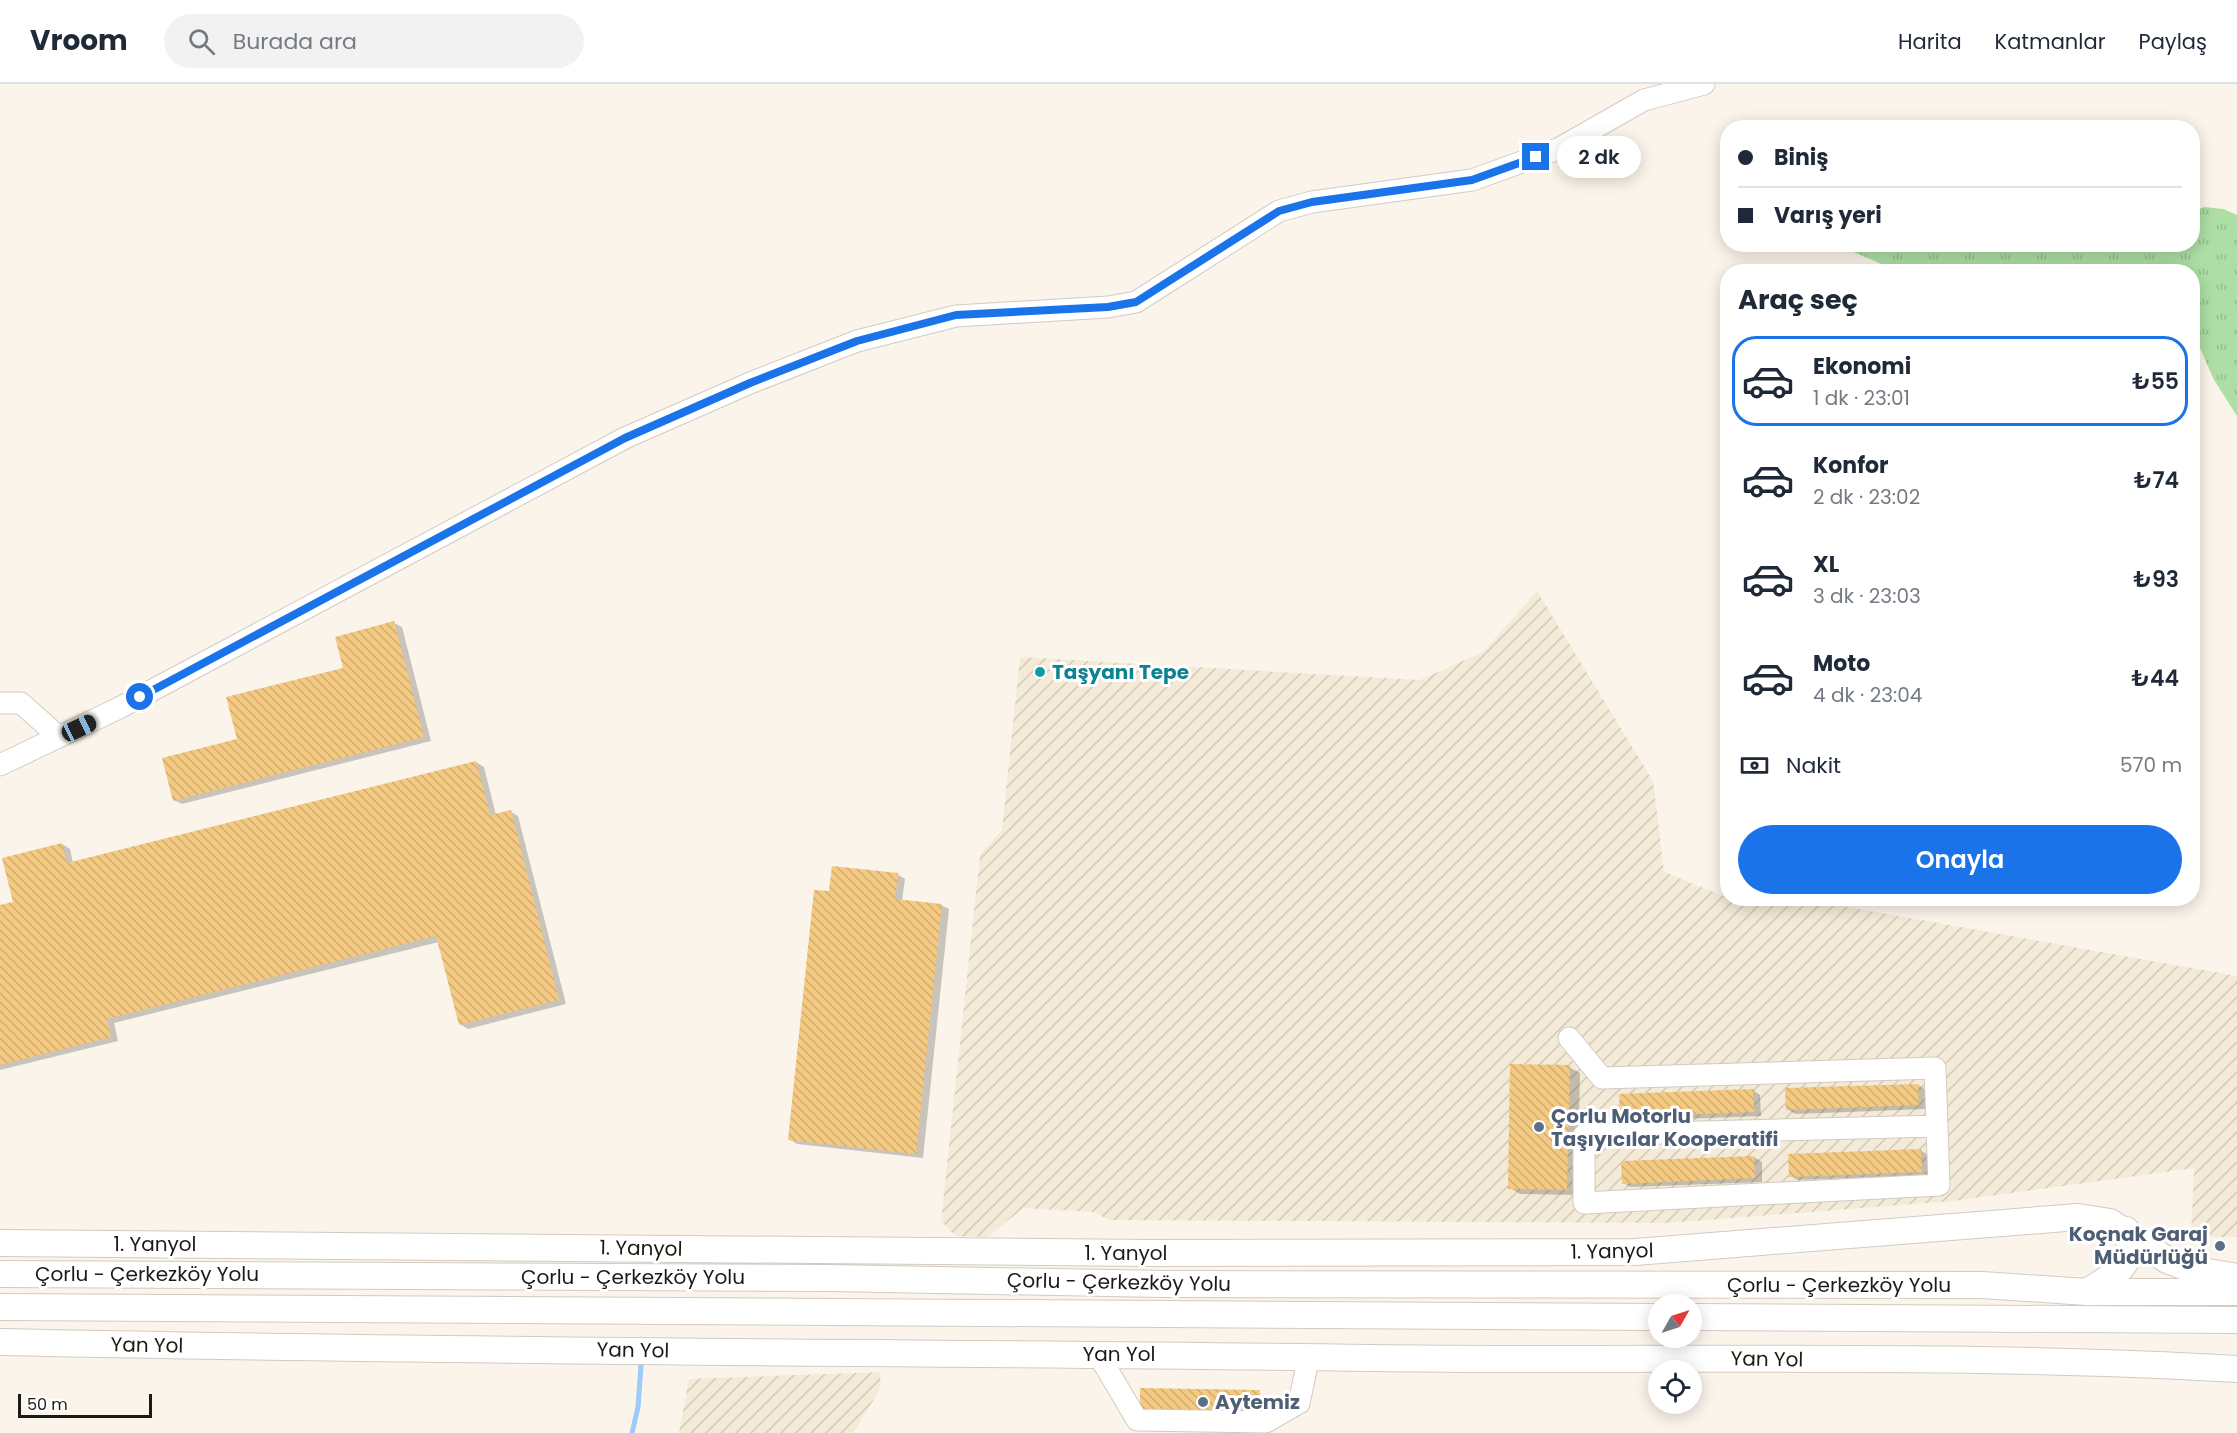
<!DOCTYPE html>
<html lang="tr">
<meta charset="utf-8">
<style>
body{margin:0;font-family:Poppins,sans-serif;background:#f2f2f3;color:#1f2937;height:100vh;display:flex;flex-direction:column;font-size:22px;white-space:nowrap}
*{box-sizing:border-box;margin:0}
p{font-size:20px;color:#747a83}
.icon{flex:none;width:33px;height:33px;fill:none;stroke:currentColor;stroke-width:2;stroke-linecap:round;stroke-linejoin:round}
.map{position:relative;flex:1;overflow:hidden}
.panel{position:absolute;left:1720px;top:180px;width:480px;height:642px;display:flex;flex-direction:column;background:#fff;border-radius:24px;box-shadow:0 3px 15px #0003}
.panel>*{flex:none}
.hud{position:absolute;left:1720px;top:36px;width:480px;height:132px;border-radius:24px;box-shadow:0 3px 15px #0003;display:grid;align-content:center;height:132px;padding:0 18px;background:#fff}
.needle{width:39px;rotate:51deg}
.buttons{position:absolute;left:1648px;top:1210px;display:grid;gap:12px}
.buttons a{display:grid;place-items:center;width:54px;height:54px;border-radius:50%;background:#fff;box-shadow:0 3px 15px #0003;font-size:30px}
.scale{position:absolute;left:18px;bottom:15px;width:134px;box-sizing:border-box;padding-left:6px;border:3px solid #1c1a16;border-top:0;font-size:16px;line-height:21px;white-space:nowrap;color:#1c1a16;-webkit-text-stroke:4px #fff;paint-order:stroke}
.end{position:absolute;width:27px;height:27px;margin:-14px;border:8px solid #1a73e8;background:#fff;box-shadow:0 0 0 3px #fff}
.from{border-radius:50%}
.bubble{position:absolute;height:42px;border-radius:21px;background:#fff;box-shadow:0 3px 15px #0003;font-size:20px;font-weight:600;line-height:42px;text-align:center}
.car{position:absolute;width:18px;height:36px;margin:-18px -9px;border-radius:8px;box-shadow:0 0 4px 2px #0007;background:linear-gradient(#222 24%,#8ab4d8 0 40%,#222 0 76%,#8ab4d8 0 86%,#222 0)}
.hud b{display:flex;align-items:center;gap:21px;height:57px;font-size:22px}
.hud b+b{border-top:2px solid #e0e1e3}
.hud i{width:15px;height:15px;background:#1f2937}
ul{padding:0;list-style:none}
li{display:flex;align-items:center;gap:18px;height:90px;margin:0 12px 9px;padding:0 6px;border:3px solid transparent;border-radius:24px}
li div{flex:1}
li b{display:block;font-size:22px}
li em{font-style:normal;font-weight:600}
li.current{border-color:#1a73e8}
li>.icon{width:54px;height:54px;stroke-width:1.5}
h2{padding:0 18px;font-size:27px;line-height:72px}
.pay{display:flex;align-items:center;gap:15px;height:66px;padding:0 18px;font-size:22px}
.pay p{margin-inline-start:auto}
.action{display:flex;gap:12px;margin-top:auto;padding:12px 18px}
.action a{flex:1;height:69px;border-radius:36px;background:#1a73e8;color:#fff;font-size:24px;font-weight:600;line-height:69px;text-align:center}
header{display:flex;align-items:center;gap:36px;box-sizing:border-box;height:84px;padding:0 30px;background:#fff;border-bottom:2px solid #e0e1e3}
header strong{font-size:28px}
nav{display:flex;gap:33px;margin-inline-start:auto;font-size:21px}
.search{width:420px;height:54px;background:#f2f2f3;display:flex;align-items:center;gap:15px;box-sizing:border-box;padding:0 21px;border-radius:33px;color:#747a83;font-size:22px}
.map>svg:first-child{display:block}
.industrial{fill:url(#industrial-furrows)}
.grass{fill:url(#grass-tufts)}
.shadow{fill:#0003}
.lines{fill:none;stroke-linecap:round;stroke-linejoin:round}
.stream{stroke:#9dcbfa;stroke-width:5}
.building{fill:url(#building-back-hatch)}
.minor-casing{stroke:#d2cbc1;stroke-width:23}
.major-casing{stroke:#d2cbc1;stroke-width:28}
.minor{stroke:#fff;stroke-width:21}
.major{stroke:#fff;stroke-width:26}
.route{stroke:#1a73e8;stroke-width:8}
.culture-dot{fill:#0f9aa8;stroke:#fff;stroke-width:2}
.service-dot{fill:#5c6f8a;stroke:#fff;stroke-width:2}
.labels{text-anchor:middle;dominant-baseline:central;stroke-width:6;stroke-linejoin:round;paint-order:stroke}
.culture-label{font-size:20px;font-weight:bold;fill:#0d838f;stroke:#fff;text-anchor:start}
.service-label{font-size:20px;font-weight:bold;fill:#4e5e75;stroke:#fff;text-anchor:start}
.street-label{font-size:20px;fill:#1c1a16;stroke:#fff}
</style>
<header>
<strong>Vroom</strong>
<div class="search"><svg class="icon" aria-label="search" viewBox="0 0 24 24"><circle cx="10" cy="10" r="6"/><path d="M15 15l6 6"/></svg>Burada ara</div>
<nav><a>Harita</a><a>Katmanlar</a><a>Paylaş</a></nav>
</header>
<div class="map">
<svg width="2237" height="1349" viewBox="0 0 2237 1349">
<defs>
<pattern id="industrial-furrows" width="10" height="10" patternUnits="userSpaceOnUse" patternTransform="scale(1.5)"><rect width="10" height="10" fill="#f4ead8"/><path d="M-1 1l2-2M0 10L10 0M9 11l2-2" fill="none" stroke="#d1c8b9"/></pattern>
<pattern id="grass-tufts" width="24" height="20" patternUnits="userSpaceOnUse" patternTransform="scale(1.5)"><rect width="24" height="20" fill="#addea4"/><path d="M3 7l-1-3M5 7V3M7 7l1-3M15 17l-1-3M17 17v-4M19 17l1-3" fill="none" stroke="#94be8c"/></pattern>
<pattern id="building-back-hatch" width="6" height="6" patternUnits="userSpaceOnUse" patternTransform="scale(1.5)"><rect width="6" height="6" fill="#f4c981"/><path d="M-1 5l2 2M0 0l6 6M5-1l2 2" fill="none" stroke="#d1ac6f"/></pattern>
</defs>
<rect width="100%" height="100%" fill="#fbf4ea"/>
<path class="industrial" d="M1537,507l116,190 11,91 64,26 108,7 401,71v261h-46l3,-69 -241,33 -287,22 -557,-3 -15,-8 -71,-4 -35,29 -32,-1 -15,-15 39,-366 22,-25 18,-173 400,23 63,-28z
M881,1288l-2,19 -26,42h-174l10,-54z"/>
<path class="grass" d="M2205,123l18,2 14,6v201l-23,-36 -21,-48v-60l-295,-1 -61,-26 356,-1v-34z"/>
<path class="shadow" d="M394,539l8,4 29,114 -249,63 -8,-4 65,-60 105,-71z
M476,678l8,5 12,48 15,-3 7,4 48,188 -98,25 -8,-5 -21,-82 -325,81 4,18 -118,29v-163l15,-4 47,-59 8,5 3,14z
M897,790l8,5 -3,22 39,4 8,4 -26,249 -126,-14 -8,-5 42,-246z
M1569,983l11,6 -3,122 -57,-1 -10,-6z
M1918,1001l8,5v19l-131,5 -8,-5 -1,-19z
M1753,1006l7,5 1,21 -132,5 -8,-5z
M1920,1066l8,5 1,20 -131,5 -8,-4z
M1754,1073l8,5v20l-131,5 -8,-4z
M1260,1308l1,22 -120,-4z"/>
<g class="lines">
<path class="stream" d="M632,1349l6,-26 3,-42"/>
</g>
<path class="building" d="M394,537l30,116 -251,64 -11,-43 75,-19 -11,-42 117,-29 -8,-31z
M476,677l14,54 21,-5 48,190 -100,25 -23,-89 -329,83 4,18 -111,28v-160l13,-3 -11,-44 60,-15 5,20z
M832,782l66,7 -3,26 47,5 -26,250 -128,-14 26,-250 15,1z
M1510,980l60,1 -3,125 -59,-1z
M1918,1000l1,21 -133,5 -1,-22z
M1753,1005l1,23 -134,5 -1,-23z
M1921,1065l1,23 -133,5 -1,-23z
M1754,1072l1,22 -133,6 -1,-23z
M1140,1304l120,2v24l-120,-3z"/>
<g class="lines">
<g class="minor-casing">
<path id="minor" d="M0,619h21l38,34
M0,681l119,-57 506,-270 125,-55 107,-42 99,-25 152,-9 28,-5 143,-91 33,-9 160,-22 86,-31 86,-49 60,-16
M1569,954l33,40 333,-10 4,117 -355,18v-68l353,-9
M1098,1270l39,66 129,2 33,-19 10,-47"/>
</g>
<g class="major-casing">
<path id="major" d="M0,1159l1151,10 484,-1 443,-35 32,5 57,38 23,9 47,8
M0,1190l829,4 334,6 819,1 105,7h150
M2087,1208c26,-17 52,-27 39,-62
M0,1223l1659,10
M1692,1233l545,3
M0,1258c457,10 914,10 1372,16 288,4 577,-6 865,11"/>
</g>
<use href="#minor" class="minor"/>
<use href="#major" class="major"/>
</g>
<g class="lines">
<path class="route" d="M140,613l485,-259 125,-55 107,-42 99,-26 152,-8 28,-5 143,-91 33,-9 160,-22 64,-23"/>
</g>
<circle class="culture-dot" cx="1040" cy="588" r="6"/>
<g class="service-dot">
<circle cx="1539" cy="1043" r="6"/>
<circle cx="2220" cy="1162" r="6"/>
<circle cx="1203" cy="1318" r="6"/>
</g>
<g class="labels">
<g class="culture-label">
<text x="1052" y="588">Taşyanı Tepe</text>
</g>
<g class="service-label">
<text x="1551" y="1032">Çorlu Motorlu<tspan x="1551" dy="23">Taşıyıcılar Kooperatifi</tspan></text>
<text x="2208" y="1150" text-anchor="end">Koçnak Garaj<tspan x="2208" dy="23">Müdürlüğü</tspan></text>
<text x="1215" y="1318">Aytemiz</text>
</g>
<g class="street-label">
<text x="155" y="1160">1. Yanyol</text>
<text transform="translate(641 1164) rotate(1)">1. Yanyol</text>
<text transform="translate(1612 1167) rotate(-1)">1. Yanyol</text>
<text x="1126" y="1169">1. Yanyol</text>
<text x="147" y="1190">Çorlu - Çerkezköy Yolu</text>
<text x="633" y="1193">Çorlu - Çerkezköy Yolu</text>
<text transform="translate(1119 1198) rotate(1)">Çorlu - Çerkezköy Yolu</text>
<text x="1839" y="1201">Çorlu - Çerkezköy Yolu</text>
<text transform="translate(147 1261) rotate(1)">Yan Yol</text>
<text transform="translate(633 1266) rotate(1)">Yan Yol</text>
<text x="1119" y="1270">Yan Yol</text>
<text transform="translate(1767 1275) rotate(1)">Yan Yol</text>
</g>
</g>
</svg>
<div class="buttons">
<a><svg class="needle" viewBox="-14 -14 28 28"><path d="M0-13l5 13h-10z" fill="#e53935"/><path d="M0 13l5-13h-10z" fill="#747a83"/></svg></a>
<a><svg class="icon" aria-label="locate" viewBox="0 0 24 24"><circle cx="12" cy="12" r="6"/><path d="M12 2v4M12 18v4M2 12h4M18 12h4"/></svg></a>
</div>
<div class="scale">50 m</div>
<i class="end from" style="left:140px;top:613px"></i>
<i class="end" style="left:1536px;top:73px"></i>
<div class="bubble" style="left:1557px;top:52px;width:84px">2 dk</div>
<i class="car" style="left:79px;top:644px;rotate:65deg"></i>
<div class="hud">
<b><i class="from"></i>Biniş</b>
<b><i></i>Varış yeri</b>
</div>
<section class="panel">
<h2>Araç seç</h2>
<ul>
<li class="current"><svg class="icon" aria-label="car" viewBox="0 0 24 24"><path d="M5 17H2v-5l4-1 3-4h7l3 4 3 1v5h-3M9 17h6M6 11h13"/><circle cx="7" cy="17" r="2"/><circle cx="17" cy="17" r="2"/></svg><div><b>Ekonomi</b><p>1 dk · 23:01</p></div><em>₺55</em></li>
<li><svg class="icon" aria-label="car" viewBox="0 0 24 24"><path d="M5 17H2v-5l4-1 3-4h7l3 4 3 1v5h-3M9 17h6M6 11h13"/><circle cx="7" cy="17" r="2"/><circle cx="17" cy="17" r="2"/></svg><div><b>Konfor</b><p>2 dk · 23:02</p></div><em>₺74</em></li>
<li><svg class="icon" aria-label="car" viewBox="0 0 24 24"><path d="M5 17H2v-5l4-1 3-4h7l3 4 3 1v5h-3M9 17h6M6 11h13"/><circle cx="7" cy="17" r="2"/><circle cx="17" cy="17" r="2"/></svg><div><b>XL</b><p>3 dk · 23:03</p></div><em>₺93</em></li>
<li><svg class="icon" aria-label="car" viewBox="0 0 24 24"><path d="M5 17H2v-5l4-1 3-4h7l3 4 3 1v5h-3M9 17h6M6 11h13"/><circle cx="7" cy="17" r="2"/><circle cx="17" cy="17" r="2"/></svg><div><b>Moto</b><p>4 dk · 23:04</p></div><em>₺44</em></li>
</ul>
<div class="pay"><svg class="icon" aria-label="cash" viewBox="0 0 24 24"><path d="M3 7h18v10H3z"/><circle cx="12" cy="12" r="2"/></svg>Nakit<p>570 m</p></div>
<div class="action"><a>Onayla</a></div>
</section>
</div>
